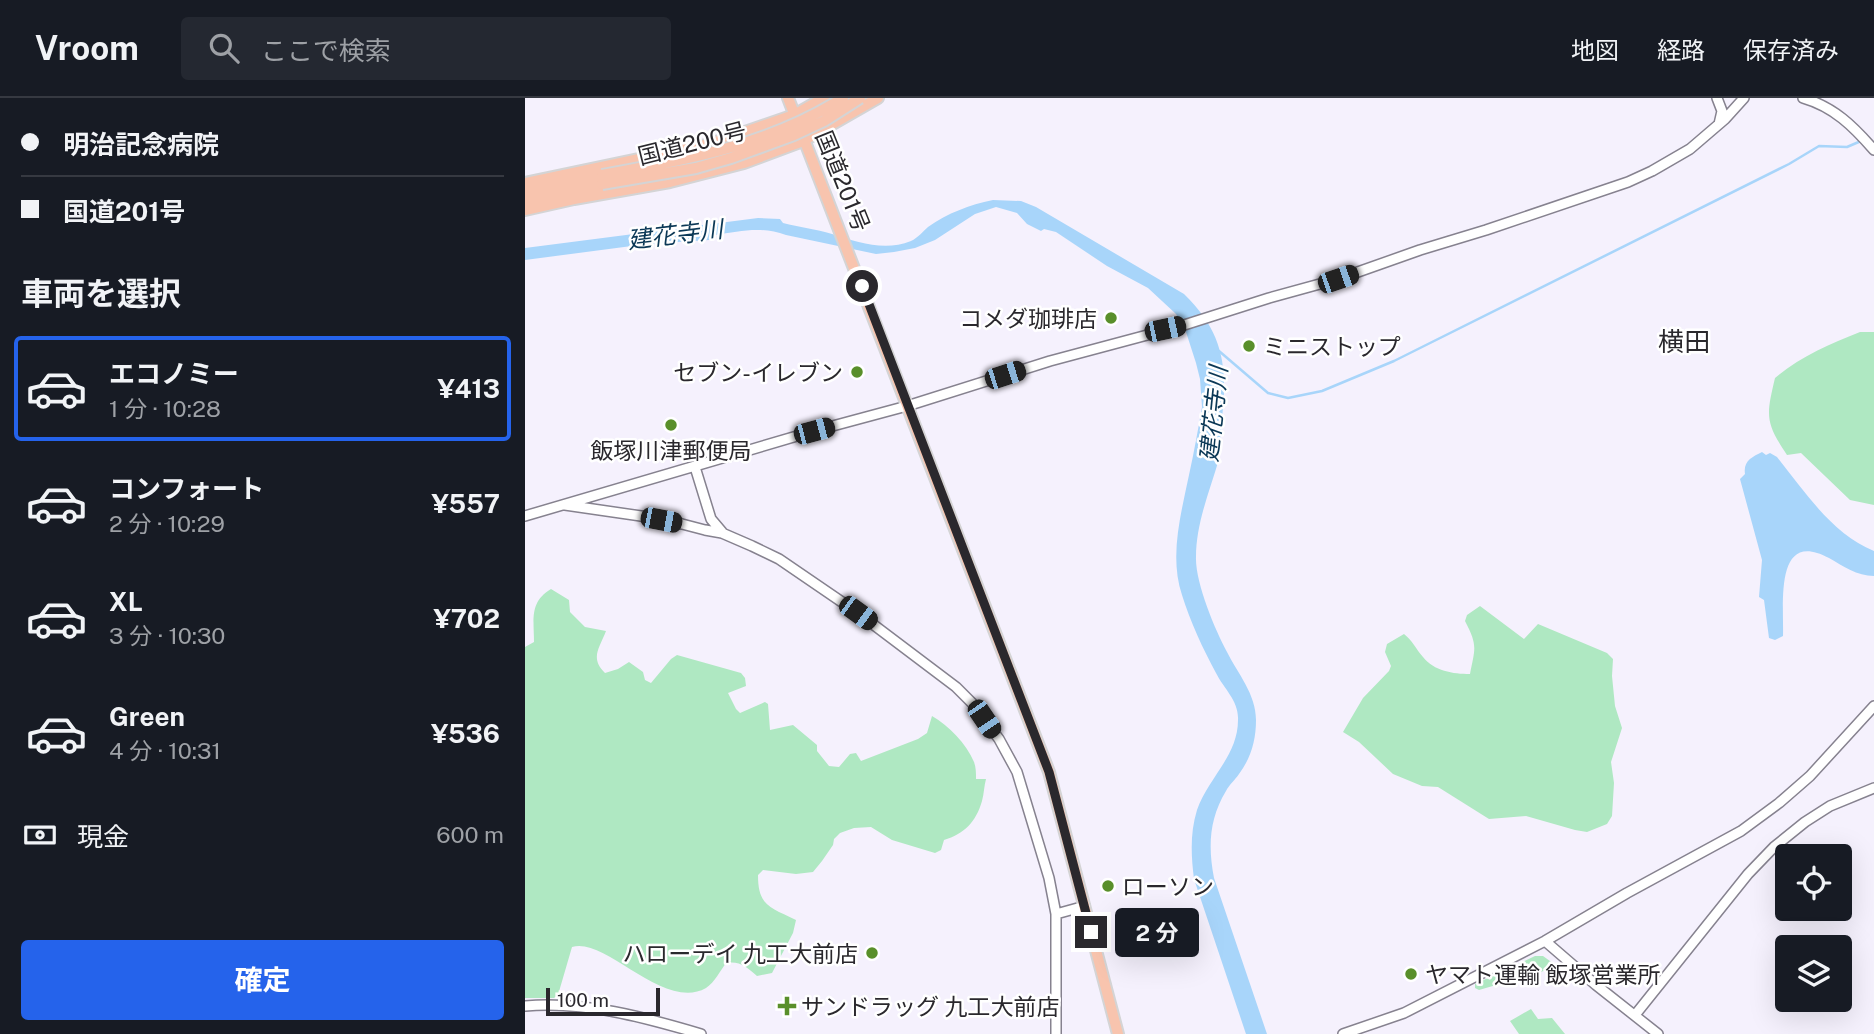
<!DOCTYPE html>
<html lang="ja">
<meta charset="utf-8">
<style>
body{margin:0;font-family:"Public Sans","Noto Sans JP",sans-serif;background:#242831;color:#f1f3f6;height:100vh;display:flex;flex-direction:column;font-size:26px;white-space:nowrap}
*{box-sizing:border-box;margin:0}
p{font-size:23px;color:#9ea1a6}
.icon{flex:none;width:38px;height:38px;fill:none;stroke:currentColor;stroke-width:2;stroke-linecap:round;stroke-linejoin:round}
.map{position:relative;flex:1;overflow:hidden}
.panel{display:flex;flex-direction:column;background:#171b24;width:525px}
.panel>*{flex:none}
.guide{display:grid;align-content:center;height:154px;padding:0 21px;background:#171b24}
.buttons{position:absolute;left:1250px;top:746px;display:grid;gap:14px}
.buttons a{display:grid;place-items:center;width:77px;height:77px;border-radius:7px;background:#171b24;box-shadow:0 7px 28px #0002;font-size:35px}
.scale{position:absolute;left:21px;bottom:18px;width:114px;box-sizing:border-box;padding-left:7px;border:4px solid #2a282d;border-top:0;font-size:19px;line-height:24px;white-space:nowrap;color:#2a282d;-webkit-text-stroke:5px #fff;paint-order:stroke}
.end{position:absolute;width:32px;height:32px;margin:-16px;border:9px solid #2a282d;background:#fff;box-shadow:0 0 0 4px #fff}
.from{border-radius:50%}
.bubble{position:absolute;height:49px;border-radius:7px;background:#171b24;box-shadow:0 7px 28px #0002;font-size:23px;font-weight:700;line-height:49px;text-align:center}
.car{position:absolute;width:21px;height:42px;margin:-21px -10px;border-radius:9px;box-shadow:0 0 5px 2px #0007;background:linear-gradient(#222 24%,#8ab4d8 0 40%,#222 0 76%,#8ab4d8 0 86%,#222 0)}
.guide b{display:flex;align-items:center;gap:24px;height:66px;font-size:26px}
.guide b+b{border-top:2px solid #363941}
.guide i{width:18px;height:18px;background:#f1f3f6}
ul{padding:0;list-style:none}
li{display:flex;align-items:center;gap:21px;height:105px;margin:0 14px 10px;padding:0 7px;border:4px solid transparent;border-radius:7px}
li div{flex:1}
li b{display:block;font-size:26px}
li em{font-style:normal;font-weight:700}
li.active{border-color:#2563eb}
li>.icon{width:63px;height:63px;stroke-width:1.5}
h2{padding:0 21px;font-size:32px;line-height:84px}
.pay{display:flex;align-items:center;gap:18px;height:77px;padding:0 21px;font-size:26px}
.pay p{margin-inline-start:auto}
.button{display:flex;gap:14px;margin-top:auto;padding:14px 21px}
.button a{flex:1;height:80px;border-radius:7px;background:#2563eb;color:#fff;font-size:28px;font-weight:700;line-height:80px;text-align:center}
header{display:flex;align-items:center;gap:42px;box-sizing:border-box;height:98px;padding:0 35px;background:#171b24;border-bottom:2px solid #363941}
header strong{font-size:33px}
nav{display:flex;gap:38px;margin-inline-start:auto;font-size:24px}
.search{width:490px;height:63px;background:#242831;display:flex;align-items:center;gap:18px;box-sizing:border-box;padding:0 24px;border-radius:7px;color:#9ea1a6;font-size:26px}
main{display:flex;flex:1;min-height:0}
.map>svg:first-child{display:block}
.green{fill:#afe8c2}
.water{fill:#a8d5fa}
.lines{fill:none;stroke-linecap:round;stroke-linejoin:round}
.stream{stroke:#a8d5fa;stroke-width:2.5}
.tertiary-casing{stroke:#86828f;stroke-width:12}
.trunk-casing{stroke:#d4d4d5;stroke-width:14}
.tertiary{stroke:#fff;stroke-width:9}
.trunk{stroke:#f8c4ae;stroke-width:10}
.trunk-bridge-casing{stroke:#d4d4d5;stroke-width:14;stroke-linecap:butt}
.trunk-bridge{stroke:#f8c4ae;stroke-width:10}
.route{stroke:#2a282d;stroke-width:9}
.poi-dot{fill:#598f2a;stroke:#fff;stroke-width:2.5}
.labels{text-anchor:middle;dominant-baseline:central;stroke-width:5;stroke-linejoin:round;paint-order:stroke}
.street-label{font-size:23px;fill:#2a282d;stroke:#fff}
.poi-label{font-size:23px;fill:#2a282d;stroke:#fff;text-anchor:start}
.water-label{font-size:24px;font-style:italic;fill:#0b3856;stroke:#fff}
.quarter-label{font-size:26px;fill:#2a282d;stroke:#fff}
</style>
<header>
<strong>Vroom</strong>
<div class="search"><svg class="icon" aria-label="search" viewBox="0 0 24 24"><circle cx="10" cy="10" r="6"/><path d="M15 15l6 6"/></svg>ここで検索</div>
<nav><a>地図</a><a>経路</a><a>保存済み</a></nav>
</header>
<main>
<section class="panel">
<div class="guide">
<b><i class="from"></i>明治記念病院</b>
<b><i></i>国道201号</b>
</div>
<h2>車両を選択</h2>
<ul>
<li class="active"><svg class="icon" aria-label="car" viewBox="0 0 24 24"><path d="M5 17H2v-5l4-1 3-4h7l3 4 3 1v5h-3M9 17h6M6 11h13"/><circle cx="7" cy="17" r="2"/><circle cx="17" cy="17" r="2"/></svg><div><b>エコノミー</b><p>1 分 · 10:28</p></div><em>¥413</em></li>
<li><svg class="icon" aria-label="car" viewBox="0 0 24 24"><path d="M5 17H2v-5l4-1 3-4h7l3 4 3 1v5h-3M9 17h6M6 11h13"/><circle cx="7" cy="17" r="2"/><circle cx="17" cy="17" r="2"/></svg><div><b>コンフォート</b><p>2 分 · 10:29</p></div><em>¥557</em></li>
<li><svg class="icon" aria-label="car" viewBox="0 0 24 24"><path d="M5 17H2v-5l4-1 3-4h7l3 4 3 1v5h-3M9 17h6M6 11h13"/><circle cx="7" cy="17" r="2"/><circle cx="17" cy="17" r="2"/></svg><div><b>XL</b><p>3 分 · 10:30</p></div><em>¥702</em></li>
<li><svg class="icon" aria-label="car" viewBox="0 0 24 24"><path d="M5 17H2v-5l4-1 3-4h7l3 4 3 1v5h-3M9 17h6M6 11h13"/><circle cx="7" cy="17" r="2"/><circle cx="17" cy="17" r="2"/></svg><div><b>Green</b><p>4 分 · 10:31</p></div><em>¥536</em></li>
</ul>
<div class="pay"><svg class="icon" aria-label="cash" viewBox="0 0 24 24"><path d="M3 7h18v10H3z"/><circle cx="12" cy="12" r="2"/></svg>現金<p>600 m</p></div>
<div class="button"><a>確定</a></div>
</section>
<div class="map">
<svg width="1349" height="936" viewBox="0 0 1349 936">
<rect width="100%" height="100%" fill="#f5f1fd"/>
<path class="green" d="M1335,234h14v173l-24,-5 -49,-47 -14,2c-22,-33 -21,-39 -12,-77 25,-21 54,-34 85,-46z
M26,491l18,11 1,12 15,15 21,4c-7,18 -16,27 -1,42l13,-4 11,-7 14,10 2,8 6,3 20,-24 6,-4 64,18 4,5 1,8 -18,7 8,16 4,4 25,-11 3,2 2,26 23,-5 24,20v6l12,15 10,1 11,-13 6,-1 5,8 57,-22 9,-6 5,-17c17,10 34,27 42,46 2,5 2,11 2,17h10c-2,7 -2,15 -4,22 -6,21 -18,33 -38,39l-3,10 -6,3 -43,-13 -21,-13 -17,1 -14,5 -6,6 -1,6 -11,16 -9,11 -17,2 -33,-4 -5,5c0,31 12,32 38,45l-3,13 -21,40 -15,3c-11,-9 -16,-15 -31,-13 -6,8 -11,19 -20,25 -42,24 -101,-52 -134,-41l-14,48 -4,3h-29v-351l9,-5c0,-22 -5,-40 17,-53z
M955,508l44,33 14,-15 69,29 6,6 -1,17 3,30 7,22 -11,34 3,21 -2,33 -5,8 -20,8 -12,-2 -49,-14 -37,3 -51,-32 -16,-1 -29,-12 -34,-32 -16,-10 20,-34 26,-27 2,-5 -6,-14 2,-8 17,-10c8,6 12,15 19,23 11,14 30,17 47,17 5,-26 8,-28 -5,-53l2,-6z
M1010,858h8l18,13 -14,1 -68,20 -4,-2v-4z
M1006,911l7,10 14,-1 13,16h-46l-9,-13z"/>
<path class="water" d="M468,102l28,1 15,6 148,87c39,38 44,72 38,124 -1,13 -2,26 -5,38l2,3c-9,31 -23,64 -23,98 -1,25 19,73 31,95 11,22 29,42 29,68 0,20 -5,38 -17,54 -4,6 -10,11 -13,17 -17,28 -18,56 -12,87l53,156h-21l-52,-155c-3,-24 -4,-46 3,-69 11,-32 41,-54 41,-90 1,-19 -14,-31 -22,-47 -13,-24 -26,-52 -34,-78 -13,-39 -1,-81 7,-120 5,-23 9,-45 13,-68l-2,-28 -4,-16 -10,-31 -10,-18 -28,-26 -41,-22 -51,-34 -12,-3 -3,2 -14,-7 -10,-11 -21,-6 -21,7 -40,26 -20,8 -21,4 -18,2 -90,-19c-24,-9 -46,-4 -71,0l-6,5 -62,4 -122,16v-12l233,-30 22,1 3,4c16,4 33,6 49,11 26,8 52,18 79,7 7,-3 12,-10 17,-14 20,-14 41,-22 65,-27z
M1237,354l4,3 4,-2 7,4c28,35 55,77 97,94v25c-17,0 -31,-10 -45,-18 -55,-30 -45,46 -46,78l-8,4 -6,-2 -5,-38 -5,-3 3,-37 -22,-81 5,-5c-2,-13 7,-17 17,-22z"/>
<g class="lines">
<path class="stream" d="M694,253l49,42 20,5 34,-7 72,-30 395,-197 30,-18 28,1 14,-6"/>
<g class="tertiary-casing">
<path id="tertiary" d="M1192,0l5,13 -3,13
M1278,0c31,9 50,28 71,52
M170,369l16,52 11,13
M40,407l76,11 41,8 23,6 17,3 30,13 27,13 79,54 98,74 16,16 27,36 18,33 32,106 7,36v120
M0,418l289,-85 93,-25 143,-45 131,-35 88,-28 69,-19 82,-29 66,-20 142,-48 24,-11 38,-22 35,-30 19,-21
M531,816l29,-8
M1020,843l51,44 62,49
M0,908c60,-5 119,11 176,28
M1110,917l113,-141 26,-27 31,-25 25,-16 44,-18
M818,936l61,-21 141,-72 82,-48 114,-62 38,-28 31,-27 64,-70"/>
</g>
<g class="trunk-casing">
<path id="trunk" d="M263,0l261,674 69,262
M0,85l185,-39 84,-29 30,-17
M0,94l77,-17
M0,104l77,-18
M0,112l49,-11 96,-17 74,-19 59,-22 75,-43"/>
</g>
<use href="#tertiary" class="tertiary"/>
<use href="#trunk" class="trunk"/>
<g class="trunk-bridge-casing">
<path id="trunk-bridge" d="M77,77c83,-15 168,-30 241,-77
M77,86l94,-16 35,-10 63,-23 30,-14 36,-23"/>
</g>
<use href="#trunk-bridge" class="trunk-bridge"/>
</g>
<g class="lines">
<path class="route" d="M337,188l187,486 42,160"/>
</g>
<g class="poi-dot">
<circle cx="586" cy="220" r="7"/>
<circle cx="724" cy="248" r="7"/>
<circle cx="332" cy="274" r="7"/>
<circle cx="146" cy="327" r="7"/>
<circle cx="583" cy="788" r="7"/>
<circle cx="347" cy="855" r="7"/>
<circle cx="886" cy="876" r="7"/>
<path d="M258.5 897.5h7v7h7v7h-7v7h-7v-7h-7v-7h7z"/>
</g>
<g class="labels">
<g class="street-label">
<text transform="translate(167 45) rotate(-14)">国道200号</text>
<text transform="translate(318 83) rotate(68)">国道201号</text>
</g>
<g class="poi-label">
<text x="572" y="220" text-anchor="end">コメダ珈琲店</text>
<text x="738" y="248">ミニストップ</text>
<text x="318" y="274" text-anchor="end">セブン-イレブン</text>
<text x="146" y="352" text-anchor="middle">飯塚川津郵便局</text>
<text x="597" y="788">ローソン</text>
<text x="333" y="855" text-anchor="end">ハローデイ 九工大前店</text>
<text x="900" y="876">ヤマト運輸 飯塚営業所</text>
<text x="276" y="908">サンドラッグ 九工大前店</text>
</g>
<g class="water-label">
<text transform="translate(150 136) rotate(-7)">建花寺川</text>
<text transform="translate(688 316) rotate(-84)">建花寺川</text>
</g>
<g class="quarter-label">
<text x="1159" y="243">横田</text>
</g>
</g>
</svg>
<div class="buttons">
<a><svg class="icon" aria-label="locate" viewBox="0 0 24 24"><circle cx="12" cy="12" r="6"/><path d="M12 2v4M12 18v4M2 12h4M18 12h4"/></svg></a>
<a><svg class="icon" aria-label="layers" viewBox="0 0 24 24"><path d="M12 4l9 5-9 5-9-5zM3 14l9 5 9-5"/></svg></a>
</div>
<div class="scale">100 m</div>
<i class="end from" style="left:337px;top:188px"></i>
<i class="end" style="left:566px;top:834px"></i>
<div class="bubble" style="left:590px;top:810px;width:84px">2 分</div>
<i class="car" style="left:813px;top:181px;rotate:71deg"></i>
<i class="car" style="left:640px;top:231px;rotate:78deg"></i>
<i class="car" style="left:480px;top:277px;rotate:72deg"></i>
<i class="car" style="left:289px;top:333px;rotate:75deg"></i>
<i class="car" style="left:136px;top:422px;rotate:101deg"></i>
<i class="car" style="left:333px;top:515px;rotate:126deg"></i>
<i class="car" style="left:459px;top:621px;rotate:146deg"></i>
</div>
</main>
